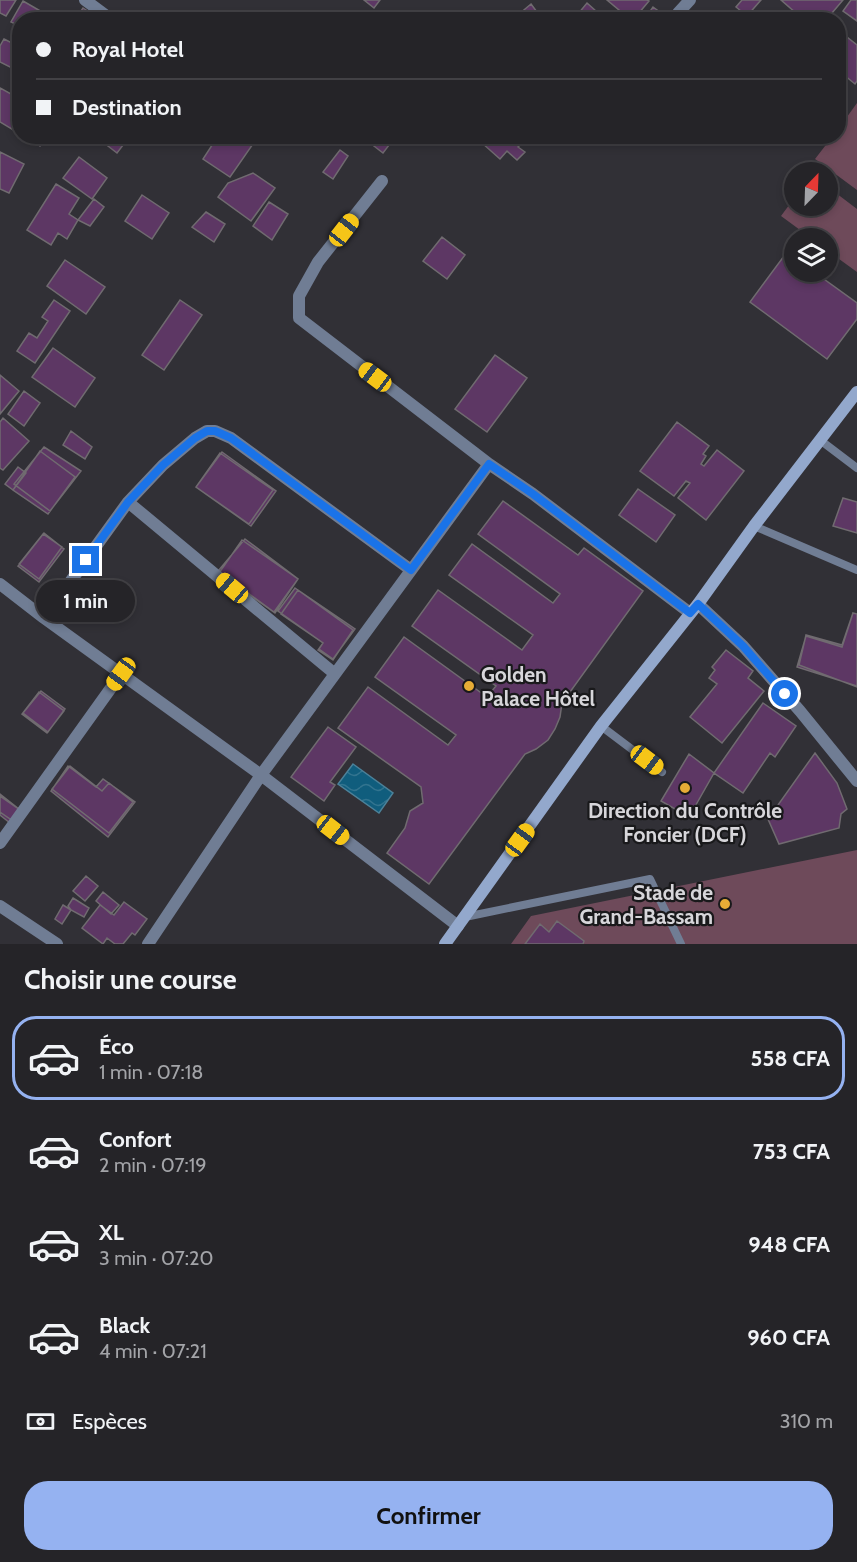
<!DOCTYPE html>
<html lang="fr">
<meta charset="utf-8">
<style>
body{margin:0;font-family:Cabin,sans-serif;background:#2d2c30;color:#f1f3f6;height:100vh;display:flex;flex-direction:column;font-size:22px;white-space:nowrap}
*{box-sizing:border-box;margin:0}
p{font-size:20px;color:#a3a4a8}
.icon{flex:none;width:33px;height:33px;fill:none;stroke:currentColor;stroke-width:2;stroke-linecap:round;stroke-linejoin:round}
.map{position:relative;height:944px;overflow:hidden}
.drawer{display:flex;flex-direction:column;background:#252428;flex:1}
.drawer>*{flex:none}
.top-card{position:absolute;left:12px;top:12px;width:834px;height:132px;border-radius:24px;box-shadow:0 3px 9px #0003,0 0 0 2px #424145;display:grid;align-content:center;height:132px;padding:0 24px;background:#252428}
.needle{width:39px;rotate:23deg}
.controls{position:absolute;left:784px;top:162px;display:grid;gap:12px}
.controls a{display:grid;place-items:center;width:54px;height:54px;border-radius:50%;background:#252428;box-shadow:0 3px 9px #0003,0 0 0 2px #424145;font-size:30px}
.end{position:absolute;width:27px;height:27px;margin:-14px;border:8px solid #1a73e8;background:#fff;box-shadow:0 0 0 3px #fff}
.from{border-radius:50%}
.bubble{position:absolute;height:42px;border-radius:21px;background:#252428;box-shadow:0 3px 9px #0003,0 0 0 2px #424145;font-size:20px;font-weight:700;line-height:42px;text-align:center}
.car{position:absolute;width:18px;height:36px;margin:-18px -9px;border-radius:8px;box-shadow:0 0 4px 2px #0007;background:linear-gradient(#f5c518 24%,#345 0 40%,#f5c518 0 76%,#345 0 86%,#f5c518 0)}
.top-card b{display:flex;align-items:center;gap:21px;height:57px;font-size:22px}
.top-card b+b{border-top:2px solid #424145}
.top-card i{width:15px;height:15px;background:#f1f3f6}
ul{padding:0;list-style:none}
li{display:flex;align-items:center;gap:18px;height:84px;margin:0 12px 9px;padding:0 12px;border:3px solid transparent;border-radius:24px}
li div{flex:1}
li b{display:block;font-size:22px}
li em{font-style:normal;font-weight:700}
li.current{border-color:#95b2f1}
li>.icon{width:54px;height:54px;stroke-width:1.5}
h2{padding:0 24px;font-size:27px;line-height:72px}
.pay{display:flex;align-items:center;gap:15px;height:66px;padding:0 24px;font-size:22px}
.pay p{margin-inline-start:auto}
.button{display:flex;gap:12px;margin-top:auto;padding:12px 24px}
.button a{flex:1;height:69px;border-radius:24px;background:#95b2f1;color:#111;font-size:24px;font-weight:700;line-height:69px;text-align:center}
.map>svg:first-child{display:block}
.green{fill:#6e4a5a}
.water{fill:url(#water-waves);stroke:#4c8199;stroke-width:1.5}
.building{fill:#5d3764;stroke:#706b70;stroke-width:1.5}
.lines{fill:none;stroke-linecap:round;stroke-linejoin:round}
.lane{stroke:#707d94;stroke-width:8}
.street{stroke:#707d94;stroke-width:12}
.secondary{stroke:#93a8cc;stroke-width:12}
.route{stroke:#1a73e8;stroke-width:8}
.poi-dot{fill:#e7ac36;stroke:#19191b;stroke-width:2}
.labels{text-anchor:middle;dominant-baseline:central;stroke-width:4.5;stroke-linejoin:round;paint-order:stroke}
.poi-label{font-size:21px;font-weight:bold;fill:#d7d6da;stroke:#19191b;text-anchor:start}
</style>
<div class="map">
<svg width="857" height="944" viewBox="0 0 857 944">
<defs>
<pattern id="water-waves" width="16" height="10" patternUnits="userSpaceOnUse" patternTransform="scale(1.5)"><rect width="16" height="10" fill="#105d7d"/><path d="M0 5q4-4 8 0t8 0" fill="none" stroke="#32748f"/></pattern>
</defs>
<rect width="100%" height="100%" fill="#313036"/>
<path class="green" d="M857,103v87l-42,-31 17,-22 6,-1 1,-8z
M828,187l29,22v63l-29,-21v-13h-17l-30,-22 14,-19v9h33z
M857,850v94h-346l20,-28z"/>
<path class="water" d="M353,764l40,29 -14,20 -41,-29z"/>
<path class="building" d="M0,0h16l-10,16 -6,-3z
M364,0h16l-6,8z
M607,0h40l2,1 -16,19h-2z
M742,0h19l-14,16 -11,-9z
M781,0h62l-17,20h-22z
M851,0h6v21l-14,-10z
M23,1l33,19h-36v6l-9,-4z
M587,3l19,17h-33z
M531,4l12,16h-31z
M653,7l18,13h-27z
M83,8l18,12h-26z
M248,11l12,9h-18z
M838,30l19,15v36l-2,3 -17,-14z
M4,39l16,8v25l-20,-10v-16z
M0,88l20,11v35l-20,-12z
M24,136h22l-6,10z
M95,136h35l-13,17z
M218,136h25l10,8 -23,33 -27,-18z
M361,136h35l-13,17z
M488,136h29l6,6 -5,5 7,5 -8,8 -10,-9 -7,8 -18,-16z
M340,150l8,6 -15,23 -10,-7z
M0,152l24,12 -15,29 -9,-4z
M79,157l28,21 -15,21 -29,-21z
M253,173l22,15 -24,33 -33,-24 10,-14z
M56,184l23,14 -10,16 9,6 -11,19 -9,-6 -7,12 -24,-15z
M142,195l27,18 -17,26 -27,-18z
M94,199l10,8 -14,19 -12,-6z
M269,202l19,12 -16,26 -19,-14z
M206,212l19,12 -11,18 -22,-15z
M442,237l23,18 -18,24 -24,-18z
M787,252l8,5v15h19l43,31v16l-30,40 -77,-57z
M65,260l40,27 -19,27 -39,-28z
M54,300l16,11 -35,52 -18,-12 12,-18 8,5 11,-17 -6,-4z
M180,300l22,15 -38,55 -22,-15z
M53,348l42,30 -20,29 -43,-30z
M495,355l32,23 -40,54 -32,-23z
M0,375l19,16 -19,23z
M24,391l16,12 -16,23 -16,-12z
M3,418l26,23 -26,29 -3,-2v-46z
M677,422l32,24 -6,8 3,2 -5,8 3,2 13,-16 27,21 -38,49 -28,-22 12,-15 -4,-2 -12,15 -34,-25z
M71,431l21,16 -7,12 -22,-14z
M44,447l37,24 -31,40 -36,-27z
M40,451l35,26 -27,37 -35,-24z
M222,452l54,39 -25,35 -55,-39z
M220,453l53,37 -24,34 -53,-37z
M18,467l8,6 -13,17 -8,-6z
M638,489l37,26 -19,27 -37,-27z
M843,498l14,4v31l-24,-7z
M503,501l75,54 6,-7 59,43 -81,112 -2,14 -5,12 -7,11 -12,9 -11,5 -96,130 -42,-31 18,-25 5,-17 13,-8 -2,-16 -83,-59 30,-41 80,58 8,-10 -81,-58 29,-40 83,60 9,-11 -84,-60 26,-36 84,60 11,-15 -84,-60 23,-31 81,59 7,-9 -82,-60z
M44,533l20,16 -25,33 -21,-16z
M43,534l19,13 -23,32 -20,-15z
M245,539l53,40 -24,33 -56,-41z
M242,540l56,39 -23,34 -56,-40z
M295,588l58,42 -20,30 -15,-10 5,-7 -45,-32z
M298,590l57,39 -22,30 -14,-10 4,-6 -42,-29z
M853,613l4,1v73l-58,-22 7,-30 36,10z
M853,613l4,1v72l-60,-19 9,-31 36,11z
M726,650l27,21 -5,7 16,13 -42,52 -32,-26 27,-33 -8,-6 6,-8 -3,-3z
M41,691l24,18 -17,23 -25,-19z
M39,692l25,19 -17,22 -25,-19z
M763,703l33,23 -21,31 -5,-4 -27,40 -29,-20z
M328,727l28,20 -26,35 5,3 -11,16 -33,-24z
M815,753l22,30 10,26 -6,5 -2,14 -60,16 -11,-25z
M689,754l25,19 -25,44 -28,-16z
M68,766l28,21 7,-8 32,23 -27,35 -57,-46z
M70,766l32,25 7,-8 24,19 -24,31 -57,-44z
M0,794l20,16 -10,13 -10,-8z
M0,796l20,14 -7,11 -13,-9z
M86,876l12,10 -13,15 -12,-10z
M103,892l16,13 -8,9 -15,-13z
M73,898l16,10 -5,9 -13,-7 -3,-4z
M124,902l23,17 -12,16 -3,-2 -9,11h-8l-8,-6 -4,6 -21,-16 18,-23 14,10z
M63,905l8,5 -9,14 -7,-5z
M557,921l27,20 -1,3h-58l15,-20 9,8z"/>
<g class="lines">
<path class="lane" d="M820,440l37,28
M754,526l103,44
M601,726l61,46
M465,917l185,-38 31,65"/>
<path class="street" d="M85,0l27,20
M678,13l12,-13
M382,181l-64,81 -19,34v22l190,146
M128,502l207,172
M0,584l44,34 217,157 197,151
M698,604l45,42 57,65 57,70
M44,618l84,-116 35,-37 32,-27 12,-7h8l16,7 180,132
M0,843l121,-169
M0,906l57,38
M148,944l113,-169 228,-311 44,30 157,119"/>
<path class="secondary" d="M445,944l156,-218 97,-122 56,-78 103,-134"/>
</g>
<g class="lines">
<path class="route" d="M86,560l42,-58 35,-37 32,-27 12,-7h8l16,7 180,132 78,-106 44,30 157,119 8,-9 45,42 42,48"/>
</g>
<g class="poi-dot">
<circle cx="469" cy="686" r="6"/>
<circle cx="685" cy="788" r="6"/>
<circle cx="725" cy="904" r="6"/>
</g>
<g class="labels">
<g class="poi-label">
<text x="481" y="674">Golden<tspan x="481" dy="24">Palace Hôtel</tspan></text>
<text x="685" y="810" text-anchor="middle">Direction du Contrôle<tspan x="685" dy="24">Foncier (DCF)</tspan></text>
<text x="713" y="892" text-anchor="end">Stade de<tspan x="713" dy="24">Grand-Bassam</tspan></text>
</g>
</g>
</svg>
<div class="controls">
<a><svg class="needle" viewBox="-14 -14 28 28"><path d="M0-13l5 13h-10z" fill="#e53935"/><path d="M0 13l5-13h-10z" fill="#a3a4a8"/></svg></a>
<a><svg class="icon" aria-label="layers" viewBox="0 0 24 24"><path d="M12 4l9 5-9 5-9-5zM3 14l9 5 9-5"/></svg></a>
</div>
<i class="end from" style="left:785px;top:694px"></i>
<i class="end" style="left:86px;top:560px"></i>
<div class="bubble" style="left:36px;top:580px;width:99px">1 min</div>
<i class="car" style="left:344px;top:230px;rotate:38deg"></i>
<i class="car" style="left:375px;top:377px;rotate:307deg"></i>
<i class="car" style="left:232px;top:588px;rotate:310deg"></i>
<i class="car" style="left:121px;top:674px;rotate:216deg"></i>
<i class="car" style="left:647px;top:760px;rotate:127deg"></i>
<i class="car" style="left:333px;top:830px;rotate:128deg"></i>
<i class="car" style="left:520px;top:840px;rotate:36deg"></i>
<div class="top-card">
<b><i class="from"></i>Royal Hotel</b>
<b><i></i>Destination</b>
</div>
</div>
<section class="drawer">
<h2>Choisir une course</h2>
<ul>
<li class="current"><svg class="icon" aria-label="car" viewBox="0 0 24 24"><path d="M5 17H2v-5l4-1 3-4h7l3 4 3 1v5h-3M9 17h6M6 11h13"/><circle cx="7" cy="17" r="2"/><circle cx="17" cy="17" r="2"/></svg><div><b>Éco</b><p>1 min · 07:18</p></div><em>558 CFA</em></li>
<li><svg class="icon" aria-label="car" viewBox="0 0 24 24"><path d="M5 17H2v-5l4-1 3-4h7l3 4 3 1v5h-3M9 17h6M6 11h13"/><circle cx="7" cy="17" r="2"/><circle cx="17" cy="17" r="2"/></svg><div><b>Confort</b><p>2 min · 07:19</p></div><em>753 CFA</em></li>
<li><svg class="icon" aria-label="car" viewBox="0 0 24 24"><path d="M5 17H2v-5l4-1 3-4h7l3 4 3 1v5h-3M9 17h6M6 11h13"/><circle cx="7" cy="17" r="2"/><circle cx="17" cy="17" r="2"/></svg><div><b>XL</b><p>3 min · 07:20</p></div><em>948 CFA</em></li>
<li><svg class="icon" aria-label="car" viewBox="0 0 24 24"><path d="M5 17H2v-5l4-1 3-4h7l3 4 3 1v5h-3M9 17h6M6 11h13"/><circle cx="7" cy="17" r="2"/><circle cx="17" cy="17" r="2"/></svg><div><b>Black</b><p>4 min · 07:21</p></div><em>960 CFA</em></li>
</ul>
<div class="pay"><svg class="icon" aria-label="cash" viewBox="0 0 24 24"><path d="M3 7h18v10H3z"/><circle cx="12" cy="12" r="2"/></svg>Espèces<p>310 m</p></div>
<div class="button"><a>Confirmer</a></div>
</section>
